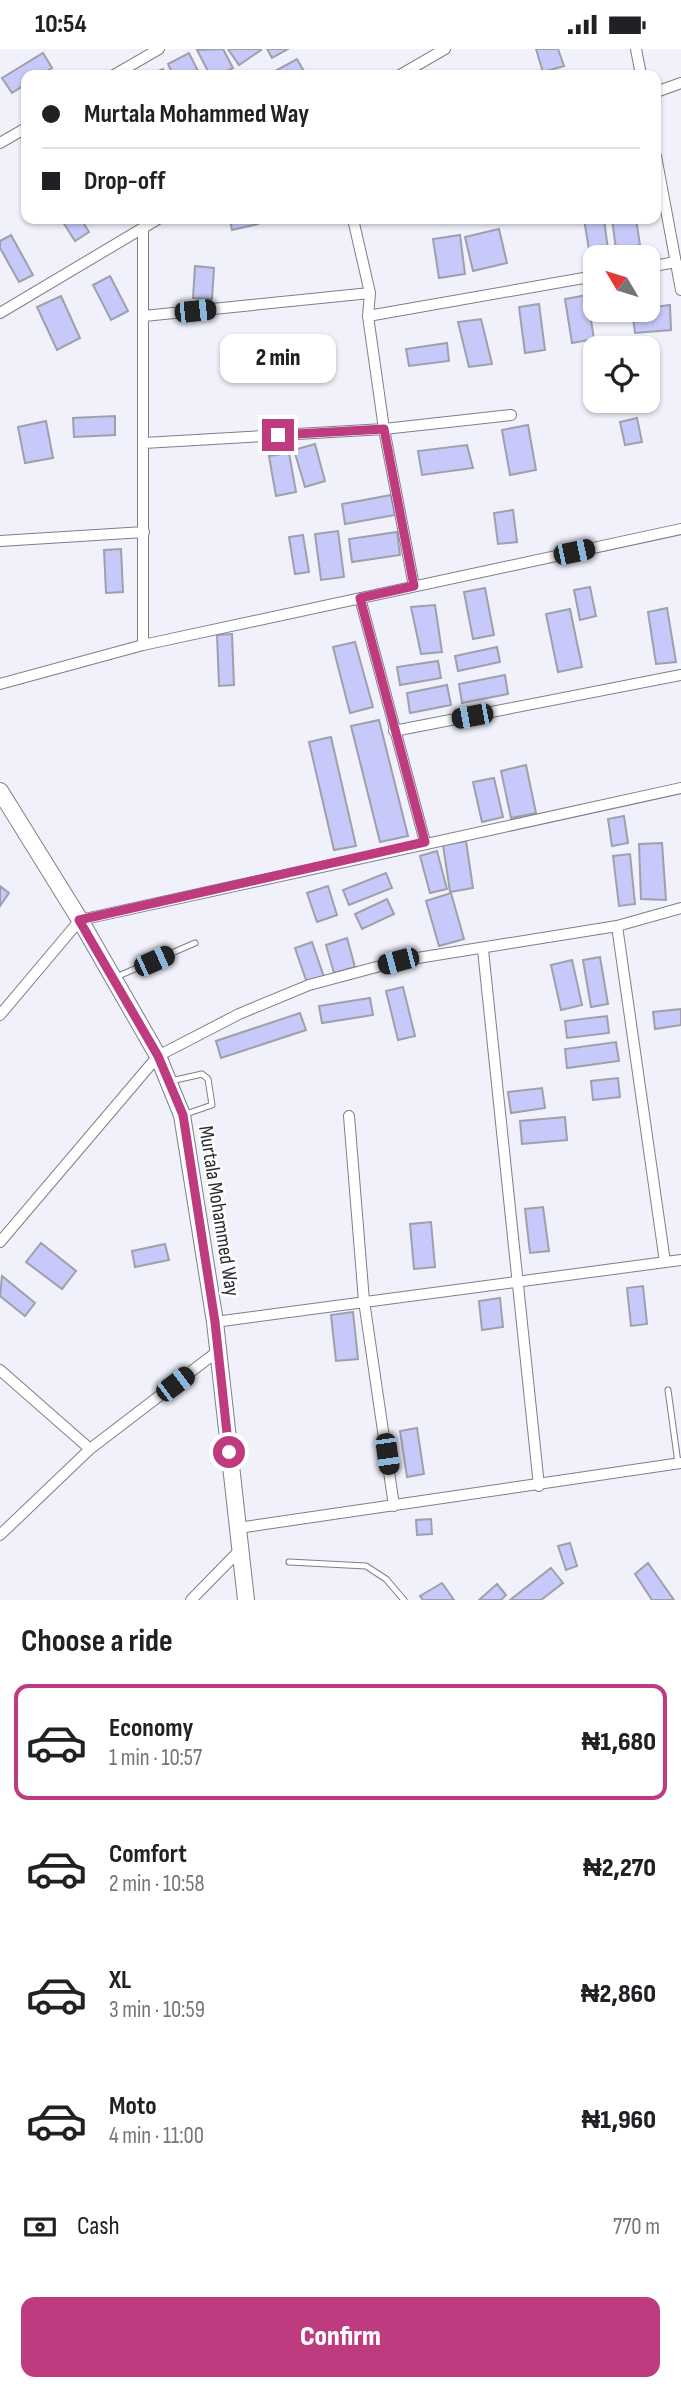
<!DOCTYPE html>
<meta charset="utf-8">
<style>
body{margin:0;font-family:"Sofia Sans Condensed",sans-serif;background:#f2f2f2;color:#202124;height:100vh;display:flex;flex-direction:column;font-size:26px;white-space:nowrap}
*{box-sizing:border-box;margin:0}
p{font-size:23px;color:#757577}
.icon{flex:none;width:38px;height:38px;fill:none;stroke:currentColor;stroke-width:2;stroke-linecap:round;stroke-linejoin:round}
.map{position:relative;height:1551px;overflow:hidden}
.details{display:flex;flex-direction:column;background:#fff;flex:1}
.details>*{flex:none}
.hud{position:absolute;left:21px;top:21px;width:640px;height:154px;border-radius:14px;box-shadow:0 2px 5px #0004;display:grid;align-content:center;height:154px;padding:0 21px;background:#fff}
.needle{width:46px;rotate:308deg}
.controls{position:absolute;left:583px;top:196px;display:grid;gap:14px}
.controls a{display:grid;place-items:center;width:77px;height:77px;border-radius:14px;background:#fff;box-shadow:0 2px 5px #0004;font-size:35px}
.end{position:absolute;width:32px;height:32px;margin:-16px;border:9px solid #bf3b80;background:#fff;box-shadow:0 0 0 4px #fff}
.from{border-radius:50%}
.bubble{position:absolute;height:49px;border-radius:14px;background:#fff;box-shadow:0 2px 5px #0004;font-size:23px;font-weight:800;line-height:49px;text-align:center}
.car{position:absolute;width:21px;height:42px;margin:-21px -10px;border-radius:9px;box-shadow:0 0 5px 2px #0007;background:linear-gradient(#222 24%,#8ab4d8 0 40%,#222 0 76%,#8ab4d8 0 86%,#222 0)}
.hud b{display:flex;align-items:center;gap:24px;height:66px;font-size:26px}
.hud b+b{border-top:2px solid #e0e0e0}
.hud i{width:18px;height:18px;background:#202124}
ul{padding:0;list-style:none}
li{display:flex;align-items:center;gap:21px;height:116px;margin:0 14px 10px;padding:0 7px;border:4px solid transparent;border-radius:14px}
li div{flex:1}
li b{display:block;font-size:26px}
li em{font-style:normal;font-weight:800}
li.selected{border-color:#bf3b80}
li>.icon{width:63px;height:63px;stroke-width:1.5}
h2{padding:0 21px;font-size:32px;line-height:84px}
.pay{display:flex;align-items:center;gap:18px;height:77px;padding:0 21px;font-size:26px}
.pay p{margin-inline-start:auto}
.primary-button{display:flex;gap:14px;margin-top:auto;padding:14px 21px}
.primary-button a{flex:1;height:80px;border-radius:14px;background:#bf3b80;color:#fff;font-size:28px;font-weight:800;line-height:80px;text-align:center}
.status{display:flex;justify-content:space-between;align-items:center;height:49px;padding:0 35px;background:#fff;direction:ltr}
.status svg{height:19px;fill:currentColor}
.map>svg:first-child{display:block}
.building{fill:#c6c9fa;stroke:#9fa0a9;stroke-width:2}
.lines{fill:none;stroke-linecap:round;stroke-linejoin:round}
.lane-casing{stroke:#7e7f87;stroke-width:7}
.street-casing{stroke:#7e7f87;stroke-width:12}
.secondary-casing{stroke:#7e7f87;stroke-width:18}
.lane{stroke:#fff;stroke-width:5}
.street{stroke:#fff;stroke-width:10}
.secondary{stroke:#fff;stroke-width:16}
.route{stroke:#bf3b80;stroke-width:9}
.labels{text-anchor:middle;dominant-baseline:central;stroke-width:5;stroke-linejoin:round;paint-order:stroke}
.street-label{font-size:21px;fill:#2b2b2f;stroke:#fff}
</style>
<div class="status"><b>10:54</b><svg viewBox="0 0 49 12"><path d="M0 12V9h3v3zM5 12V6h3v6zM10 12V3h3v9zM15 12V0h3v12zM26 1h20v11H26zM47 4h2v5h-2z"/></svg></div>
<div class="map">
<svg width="681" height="1551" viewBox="0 0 681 1551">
<rect width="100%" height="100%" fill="#f0f1fb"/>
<path class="building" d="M223,0l10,19 -14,7h-9l-13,-25z
M228,0h32l1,1 -22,15z
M267,0h21l-16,9z
M536,0h22l6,17 -21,6z
M43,4l9,15 -12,7h-14v9l-14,9 -10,-15z
M189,4l11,22h-27l-5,-11z
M297,10l9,16h-38z
M163,20l3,6h-17z
M61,170h20l8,13 -14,9z
M230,170h27l1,5 -26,6z
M448,170h21l-21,4z
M584,170h20l5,38h-14v5h-4z
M612,170h24l4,26 -24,4z
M499,180l8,34 -34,8 -8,-34z
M11,186l22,40 -14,7 -19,-34v-7z
M460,186l5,39 -26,4 -6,-39z
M195,217l19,2 -2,31 -19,-1z
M110,227l18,35 -17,9 -18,-35z
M587,246l7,44 -22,4 -7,-44z
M61,247l19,42 -23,12 -20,-43z
M539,255l6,46 -20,3 -6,-46z
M670,256l1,25 -36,3 -3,-23z
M481,270l11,45 -23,3 -11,-45z
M447,294l2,18 -40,5 -3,-17z
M115,367v19l-41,2 -1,-19z
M637,369l5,24 -17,3 -5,-23z
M46,372l7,37 -28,5 -7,-36z
M528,376l8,45 -26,5 -8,-45z
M315,395l10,37 -20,6 -11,-37z
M467,396l6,23 -51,7 -4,-24z
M289,404l7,39 -20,4 -7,-40z
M391,446l4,20 -50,9 -3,-20z
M513,461l4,32 -19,2 -4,-31z
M338,482l6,46 -23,3 -6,-46z
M397,483l3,23 -48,7 -3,-23z
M303,486l6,37 -14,2 -6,-37z
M121,500l2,43 -17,1 -2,-43z
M590,538l6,29 -16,4 -6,-30z
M485,539l9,47 -21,4 -9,-47z
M435,556l7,47 -21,2 -10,-47z
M667,559l9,54 -20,2 -8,-52z
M570,560l12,58 -24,5 -12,-58z
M232,585l2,51 -15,1 -2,-51z
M355,593l18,65 -23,6 -17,-66z
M497,598l3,15 -42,9 -3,-15z
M438,612l3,17 -41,7 -3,-18z
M505,626l3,19 -46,9 -3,-19z
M447,636l4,20 -41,8 -3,-20z
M379,671l29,116 -28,6 -29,-116z
M331,688l25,109 -22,4 -25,-108z
M526,716l10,48 -25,5 -10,-47z
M494,729l9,39 -21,5 -9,-40z
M624,767l4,27 -16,3 -4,-27z
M466,792l7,47 -23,4 -7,-47z
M662,794l4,57 -25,-1 -2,-55z
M437,802l10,38 -17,4 -10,-37z
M630,805l5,50 -16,2 -6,-50z
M386,824l6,15 -43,17 -6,-15z
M0,837l9,7 -9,13z
M328,837l9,29 -20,7 -10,-29z
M451,844l13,46 -25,7 -13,-45z
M387,850l7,15 -32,15 -7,-15z
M347,889l8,29 -21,6 -8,-28z
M312,893l12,35 -17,6 -12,-35z
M600,908l8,47 -17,3 -8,-47z
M572,911l10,45 -21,5 -10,-45z
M403,938l12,49 -17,4 -12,-49z
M370,949l3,17 -51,8 -3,-17z
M681,960v16l-26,4 -2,-17z
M300,964l6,17 -85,28 -5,-17z
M607,967l2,17 -42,5 -2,-17z
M616,993l3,19 -52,7 -2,-19z
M618,1029l2,19 -27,3 -2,-19z
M542,1039l3,20 -34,5 -3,-21z
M565,1068l2,23 -45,4 -2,-23z
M543,1158l6,44 -19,2 -5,-44z
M431,1173l4,45 -21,2 -4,-45z
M41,1194l35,28 -14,18 -36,-27z
M165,1195l4,16 -34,7 -3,-16z
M2,1227l33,27 -10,13 -25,-20z
M643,1237l4,38 -16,2 -4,-38z
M500,1249l3,29 -21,3 -3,-29z
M353,1263l5,47 -22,2 -5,-46z
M417,1379l7,46 -17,3 -7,-46z
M431,1470l1,15 -15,1 -1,-15z
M570,1494l7,23 -11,4 -8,-24z
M648,1514l26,37h-22l-17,-26z
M551,1519l12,15 -22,17h-31z
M442,1534l12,17h-31l-3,-4z
M497,1535l9,11 -5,5h-22z"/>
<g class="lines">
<g class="lane-casing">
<path id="lane" d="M116,928l79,-34
M171,1032l31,-7 6,5 4,26 -26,9
M668,1341l10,73
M289,1513l77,4 20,13 18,21"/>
</g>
<g class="street-casing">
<path id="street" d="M636,0l5,26
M114,26l45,-26
M400,26l45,-26
M656,43l25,-9
M0,94l26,-15
M656,107l25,134
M353,170l17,74 -2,23 16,113 30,157
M143,179v417
M648,218l28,-5
M0,264l158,-94
M144,267l226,-23
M368,267l227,-40
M144,394l240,-14 127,-14
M0,492l144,-9
M360,549l65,244
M0,635l143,-39 538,-116
M394,682l287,-56
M617,877l48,336
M483,901l56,536
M0,966l80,-95 601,-132
M349,1067l15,185 30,205
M0,1193l158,-186 81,-42 70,-29 90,-24 218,-35 64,-18
M215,1273l466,-62
M0,1321l90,79
M238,1479l443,-65
M0,1486l90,-86 128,-98
M191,1551l49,-50"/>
</g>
<g class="secondary-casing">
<path id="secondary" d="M0,742l80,129 78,136 24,59 33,207 31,278"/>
</g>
<use href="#lane" class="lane"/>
<use href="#street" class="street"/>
<use href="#secondary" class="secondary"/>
</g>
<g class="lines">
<path class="route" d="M229,1403l-14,-130 -32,-207 -25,-59 -79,-136 346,-78 -65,-244 54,-12 -30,-157 -106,6"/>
</g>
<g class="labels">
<g class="street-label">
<text transform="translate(219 1162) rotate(81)">Murtala Mohammed Way</text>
</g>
</g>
</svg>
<div class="controls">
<a><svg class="needle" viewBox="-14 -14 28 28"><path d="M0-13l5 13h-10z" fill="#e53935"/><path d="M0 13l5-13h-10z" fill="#757577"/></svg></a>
<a><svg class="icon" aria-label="locate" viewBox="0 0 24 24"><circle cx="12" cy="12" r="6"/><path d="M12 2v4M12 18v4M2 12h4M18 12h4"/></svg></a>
</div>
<i class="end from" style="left:229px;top:1403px"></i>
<i class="end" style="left:278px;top:386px"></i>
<div class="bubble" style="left:220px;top:285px;width:116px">2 min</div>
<i class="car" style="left:195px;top:262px;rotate:84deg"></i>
<i class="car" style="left:574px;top:503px;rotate:78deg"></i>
<i class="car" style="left:472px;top:667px;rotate:259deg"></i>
<i class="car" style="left:154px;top:912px;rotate:66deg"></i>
<i class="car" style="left:398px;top:912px;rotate:255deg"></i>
<i class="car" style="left:175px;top:1335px;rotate:53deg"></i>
<i class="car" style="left:387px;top:1405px;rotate:172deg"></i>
<div class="hud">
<b><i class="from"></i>Murtala Mohammed Way</b>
<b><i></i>Drop-off</b>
</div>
</div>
<section class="details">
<h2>Choose a ride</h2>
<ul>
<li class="selected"><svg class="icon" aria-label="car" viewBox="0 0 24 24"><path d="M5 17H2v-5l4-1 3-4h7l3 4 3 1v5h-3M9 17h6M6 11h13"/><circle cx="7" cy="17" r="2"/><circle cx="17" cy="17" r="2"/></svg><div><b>Economy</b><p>1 min · 10:57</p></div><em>₦1,680</em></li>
<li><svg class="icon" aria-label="car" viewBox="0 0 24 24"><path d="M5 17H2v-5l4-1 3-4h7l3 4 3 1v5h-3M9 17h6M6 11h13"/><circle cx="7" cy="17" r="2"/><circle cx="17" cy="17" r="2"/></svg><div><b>Comfort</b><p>2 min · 10:58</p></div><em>₦2,270</em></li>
<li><svg class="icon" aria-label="car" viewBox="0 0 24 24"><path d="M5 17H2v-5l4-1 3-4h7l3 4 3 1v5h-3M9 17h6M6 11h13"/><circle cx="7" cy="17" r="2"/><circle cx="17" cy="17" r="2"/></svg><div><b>XL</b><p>3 min · 10:59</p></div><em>₦2,860</em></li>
<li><svg class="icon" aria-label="car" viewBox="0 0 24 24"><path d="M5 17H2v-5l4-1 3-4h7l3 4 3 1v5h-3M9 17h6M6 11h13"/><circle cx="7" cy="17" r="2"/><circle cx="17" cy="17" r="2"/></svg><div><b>Moto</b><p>4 min · 11:00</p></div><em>₦1,960</em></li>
</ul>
<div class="pay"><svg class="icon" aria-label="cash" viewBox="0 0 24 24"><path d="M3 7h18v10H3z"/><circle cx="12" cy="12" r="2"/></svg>Cash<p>770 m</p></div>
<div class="primary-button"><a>Confirm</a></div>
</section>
